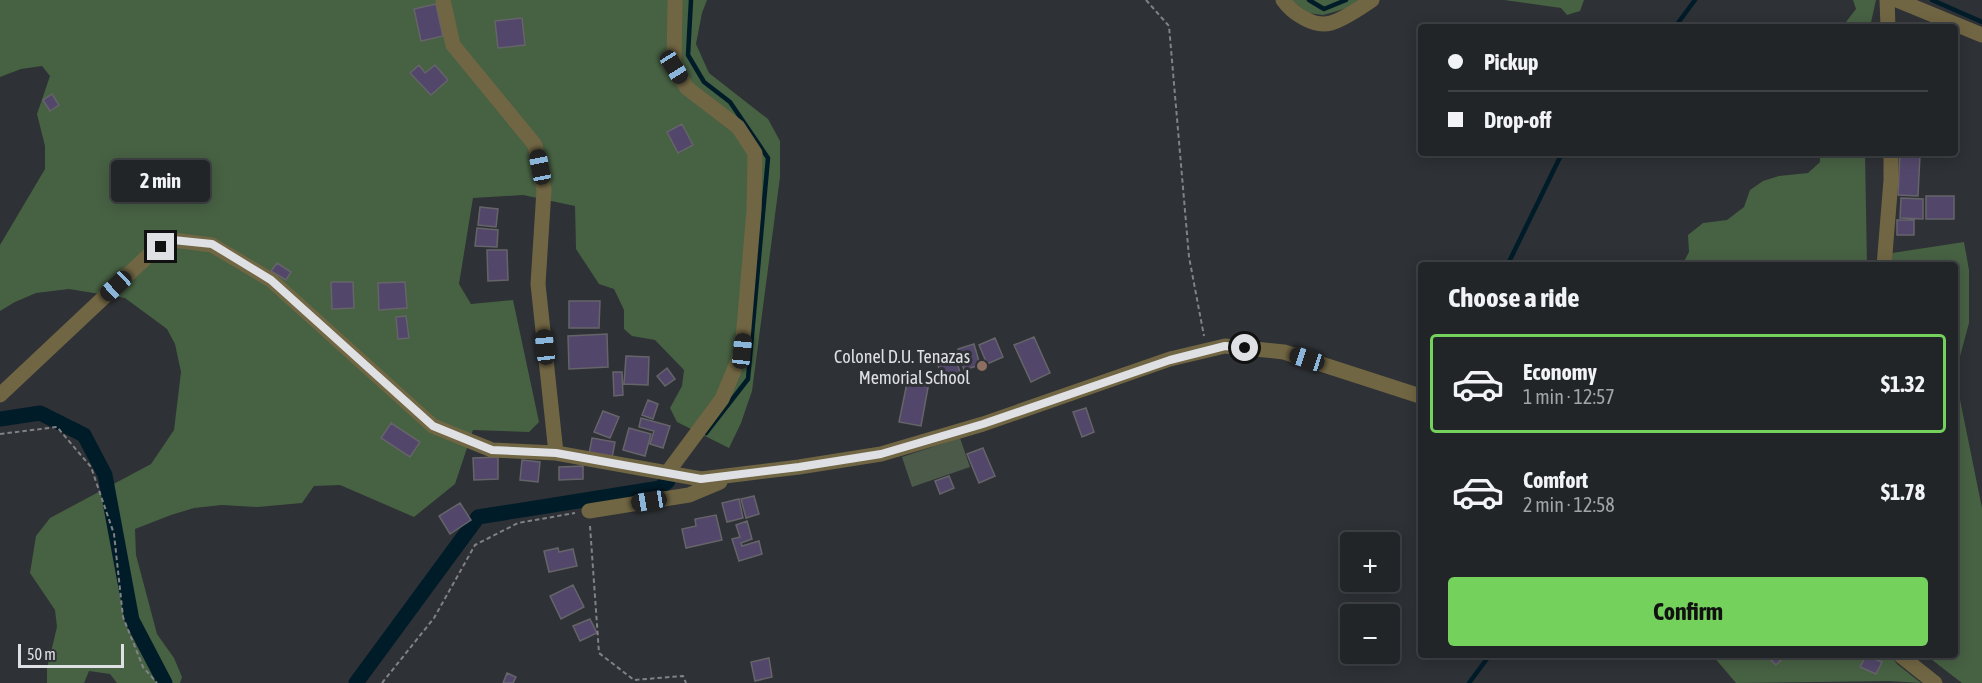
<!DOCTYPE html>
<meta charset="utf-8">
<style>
body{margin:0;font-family:"Asap Condensed",sans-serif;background:#2a2d30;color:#f1f3f6;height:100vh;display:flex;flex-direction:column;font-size:22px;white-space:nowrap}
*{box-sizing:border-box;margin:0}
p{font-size:20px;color:#a2a5a8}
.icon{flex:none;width:33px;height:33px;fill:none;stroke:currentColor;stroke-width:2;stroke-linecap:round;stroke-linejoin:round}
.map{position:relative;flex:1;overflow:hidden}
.side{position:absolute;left:1418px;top:262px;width:540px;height:396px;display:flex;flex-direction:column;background:#222528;border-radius:6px;box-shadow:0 3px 15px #0003,0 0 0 2px #3f4245}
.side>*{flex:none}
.hud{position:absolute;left:1418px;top:24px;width:540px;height:132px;border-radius:6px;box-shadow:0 3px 15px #0003,0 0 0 2px #3f4245;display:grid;align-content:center;height:132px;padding:0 30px;background:#222528}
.tools{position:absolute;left:1340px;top:532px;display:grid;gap:12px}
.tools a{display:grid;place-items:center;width:60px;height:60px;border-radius:6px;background:#222528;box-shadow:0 3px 15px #0003,0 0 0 2px #3f4245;font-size:30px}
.scale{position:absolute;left:18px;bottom:15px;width:106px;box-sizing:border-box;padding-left:6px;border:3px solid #dfe0e3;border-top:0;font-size:16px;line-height:21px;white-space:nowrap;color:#dfe0e3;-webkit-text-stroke:4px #2e3135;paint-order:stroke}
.end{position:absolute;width:27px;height:27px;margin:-14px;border:8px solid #dfe0e3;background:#111;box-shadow:0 0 0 3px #111}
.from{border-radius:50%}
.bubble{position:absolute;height:42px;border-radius:6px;background:#222528;box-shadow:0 3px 15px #0003,0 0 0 2px #3f4245;font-size:20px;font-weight:700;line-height:42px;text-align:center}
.car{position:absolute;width:18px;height:36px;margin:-18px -9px;border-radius:8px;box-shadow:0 0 4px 2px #0007;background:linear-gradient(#222 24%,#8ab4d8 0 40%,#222 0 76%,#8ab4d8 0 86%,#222 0)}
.hud b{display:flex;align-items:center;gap:21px;height:57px;font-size:22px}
.hud b+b{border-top:2px solid #3f4245}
.hud i{width:15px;height:15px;background:#f1f3f6}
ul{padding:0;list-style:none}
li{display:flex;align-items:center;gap:18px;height:99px;margin:0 12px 9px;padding:0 18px;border:3px solid transparent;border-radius:6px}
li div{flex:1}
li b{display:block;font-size:22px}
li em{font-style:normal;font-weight:700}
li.current{border-color:#74d25c}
li>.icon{width:54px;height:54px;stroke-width:1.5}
h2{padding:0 30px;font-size:27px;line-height:72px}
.primary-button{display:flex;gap:12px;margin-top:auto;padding:12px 30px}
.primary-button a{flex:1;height:69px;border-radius:6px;background:#74d25c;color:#111;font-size:24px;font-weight:700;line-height:69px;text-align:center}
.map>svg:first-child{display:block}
.green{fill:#4c5b49}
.forest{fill:#476143}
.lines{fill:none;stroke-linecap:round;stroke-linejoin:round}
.stream{stroke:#001c29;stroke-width:4.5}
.canal{stroke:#001c29;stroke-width:15}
.building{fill:#52476a;stroke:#656469;stroke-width:1.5}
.path{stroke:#808286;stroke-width:2;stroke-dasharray:4.5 3;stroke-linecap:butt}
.minor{stroke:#716643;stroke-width:15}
.route{stroke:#dfe0e3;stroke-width:8}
.education-dot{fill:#8d6e63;stroke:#2e3135;stroke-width:2}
.labels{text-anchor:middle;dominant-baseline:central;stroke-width:6;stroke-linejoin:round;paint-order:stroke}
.poi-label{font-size:18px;fill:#dfe0e3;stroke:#2e3135;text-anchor:end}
</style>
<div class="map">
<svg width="1982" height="683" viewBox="0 0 1982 683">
<rect width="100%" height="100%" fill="#2e3135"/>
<path class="green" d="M960,438l10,29 -58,20 -10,-30z"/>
<path class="forest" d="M0,0h707l-5,13 -6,31 13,29 59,46 12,22v36l-28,214 -11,32 -12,25 -52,-26 -7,-14 12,-22 2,-16 -29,-30 -23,-4 -8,-7v-19l-10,-21 -15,-5 -23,-35 -1,-43 -52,-11 -50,3 -14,86 12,20 42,-4 26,122 -10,10 -56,-2 -18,54 -41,33 -74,-32 -26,1 -12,17 -44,4 -36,-2 -28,3 -23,7 -36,14 1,26 21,79 17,24 8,19 -2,6h-63l-7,-9 -21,-3 -5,12h-37v-15l10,-41 -2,-17 -25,-37 6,-37 14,-18 101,-54 23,-34 7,-58 -6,-28 -8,-15 -42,-31 -56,-9 -33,4 -21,9 -15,9v-66l45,-76v-23l-8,-32 13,-38 -8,-10 -21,3 -21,8z
M1291,0h85l-53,15 -15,-2z
M1504,0h80l-4,11 -13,4 -6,-7z
M1853,0h23l-6,27h-28l14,-18z
M1820,153h45l2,112h-185l7,-13 -1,-17 15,-12 24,-3 17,-13 6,-17 13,-9 16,-5 29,-3 12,-11z
M1964,242l5,28v53l-14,52 27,133v175h-20l-35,-27h27v-390l-62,-1v-12z
M1713,656h178l6,8 24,19 -32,-2 -153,2z"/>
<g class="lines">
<path class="stream" d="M691,0l-3,55 16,27 26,20 38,56 -20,221 -42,54
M1309,0l15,9 22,-9
M1932,0l50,22
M1675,27l20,-27
M1507,266l55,-113
M1469,683l20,-27"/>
<path class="canal" d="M0,419l40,-6 44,22 21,40 27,145 33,63
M356,683l122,-166 182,-29 8,-7"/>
</g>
<path class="building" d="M436,4l7,32 -22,5 -7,-32z
M522,18l3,27 -27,3 -3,-27z
M419,65l6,8 10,-8 13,15 -17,15 -21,-22z
M52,94l7,11 -9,6 -7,-11z
M682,124l11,21 -15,8 -11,-21z
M1900,154l20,1 -2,41 -20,-1z
M1926,196h28v23h-28z
M1901,198l22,1v20l-23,-1z
M480,207l18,2 -2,18 -18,-2z
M1897,220h17v15h-17z
M477,228l21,2 -1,17 -22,-1z
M487,250h20l1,30 -20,1z
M277,263l14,9 -5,8 -15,-9z
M331,282h22l1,26 -22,1z
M405,282l2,26 -28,2 -1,-27z
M569,301h31l-1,27h-30z
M406,316l3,22 -11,1 -2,-22z
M607,334l1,33 -39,2 -1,-33z
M1034,337l16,36 -19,9 -17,-37z
M995,338l8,19 -16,7 -8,-19z
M974,344l6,21 -16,5 -6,-21z
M954,354l6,18 -18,6 -6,-19z
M626,356l23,1 -1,28 -24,-1z
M667,368l8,11 -10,7 -8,-10z
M613,372h9l1,23 -9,1z
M908,378l21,4 -8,44 -22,-4z
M648,400l10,4 -5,15 -11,-4z
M1086,408l8,24 -12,5 -9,-25z
M603,411l16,6 -9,21 -16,-6z
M641,418l29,8 -7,22 -13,-4 4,-13 -15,-4z
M391,423l29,19 -10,15 -29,-19z
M629,428l22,6 -6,22 -22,-6z
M592,438l23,4 -3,16 -23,-4z
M983,448l12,28 -16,7 -12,-29z
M498,457v22l-24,1 -1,-22z
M522,460l18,2 -2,20 -18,-2z
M583,466v13l-24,1v-13z
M949,476l5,12 -14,6 -5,-13z
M754,496l5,18 -13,4 -5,-19z
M739,499l4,19 -16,4 -5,-19z
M460,503l11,17 -21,14 -11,-18z
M716,515l6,25 -36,8 -4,-19 14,-3 -1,-7z
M747,521l5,18 -11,4 1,3 17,-5 3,13 -23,7 -7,-22 8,-2 -4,-12z
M558,548l1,4 14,-3 4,17 -28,6 -5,-21z
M573,585l11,22 -23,12 -11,-23z
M590,619l7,14 -17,8 -7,-15z
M1767,656h18l-9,9z
M1866,656l16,6 -6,12 -16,-7z
M769,658l3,19 -17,4 -4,-19z
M507,673l9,4 -3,6h-10z"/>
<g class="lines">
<path class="path" d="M1146,0l23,26 20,231 15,79
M0,434l57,-7 34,40 23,67 9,83 20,50 14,16
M590,526l9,127 35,27 49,-4 3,7
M382,683l52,-65 41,-73 43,-22 57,-10"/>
<path class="minor" d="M443,0l10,45 82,100 9,45 -6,94 18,169
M1283,0c9,13 31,28 48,23 14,-4 29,-15 41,-23
M1887,0l1,27
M1897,0l85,35
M1884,266l7,-86v-27
M0,395l150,-141 23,-14 39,5 59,35 162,146 59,24 64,3 145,26 98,-12 82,-13 102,-30 187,-65 55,-13 59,6 136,44
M667,473l55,-74 20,-48 12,-141 1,-57 -17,-26 -51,-39 -13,-21 1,-67
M589,511l100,-16 31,-13
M1901,656l34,27"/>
</g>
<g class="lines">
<path class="route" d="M161,247l12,-7 39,4 59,36 162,146 59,24 64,3 145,26 98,-12 82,-13 102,-30 187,-64 55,-14 20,2"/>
</g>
<circle class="education-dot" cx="982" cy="366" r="6"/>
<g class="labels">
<g class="poi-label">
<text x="970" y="356">Colonel D.U. Tenazas<tspan x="970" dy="21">Memorial School</tspan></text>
</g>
</g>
</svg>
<div class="tools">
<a>+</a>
<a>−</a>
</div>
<div class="scale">50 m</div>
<i class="end from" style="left:1245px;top:348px"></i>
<i class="end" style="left:161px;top:247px"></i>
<div class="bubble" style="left:111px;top:160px;width:99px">2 min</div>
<i class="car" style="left:674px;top:67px;rotate:148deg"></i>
<i class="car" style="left:540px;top:167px;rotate:349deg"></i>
<i class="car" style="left:116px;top:286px;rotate:227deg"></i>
<i class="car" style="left:545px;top:347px;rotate:354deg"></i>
<i class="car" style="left:742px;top:351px;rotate:6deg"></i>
<i class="car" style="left:1307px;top:359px;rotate:288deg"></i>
<i class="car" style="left:649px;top:501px;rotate:261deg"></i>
<div class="hud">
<b><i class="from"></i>Pickup</b>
<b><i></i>Drop-off</b>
</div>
<section class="side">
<h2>Choose a ride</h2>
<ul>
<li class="current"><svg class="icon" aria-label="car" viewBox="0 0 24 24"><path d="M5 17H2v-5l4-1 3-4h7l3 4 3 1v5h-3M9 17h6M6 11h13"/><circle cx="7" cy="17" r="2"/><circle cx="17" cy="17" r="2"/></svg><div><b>Economy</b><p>1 min · 12:57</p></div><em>$1.32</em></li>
<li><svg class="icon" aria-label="car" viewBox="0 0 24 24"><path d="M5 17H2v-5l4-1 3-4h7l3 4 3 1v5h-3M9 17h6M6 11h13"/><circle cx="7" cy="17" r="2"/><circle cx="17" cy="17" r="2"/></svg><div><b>Comfort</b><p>2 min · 12:58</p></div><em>$1.78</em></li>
</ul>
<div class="primary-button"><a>Confirm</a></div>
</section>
</div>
